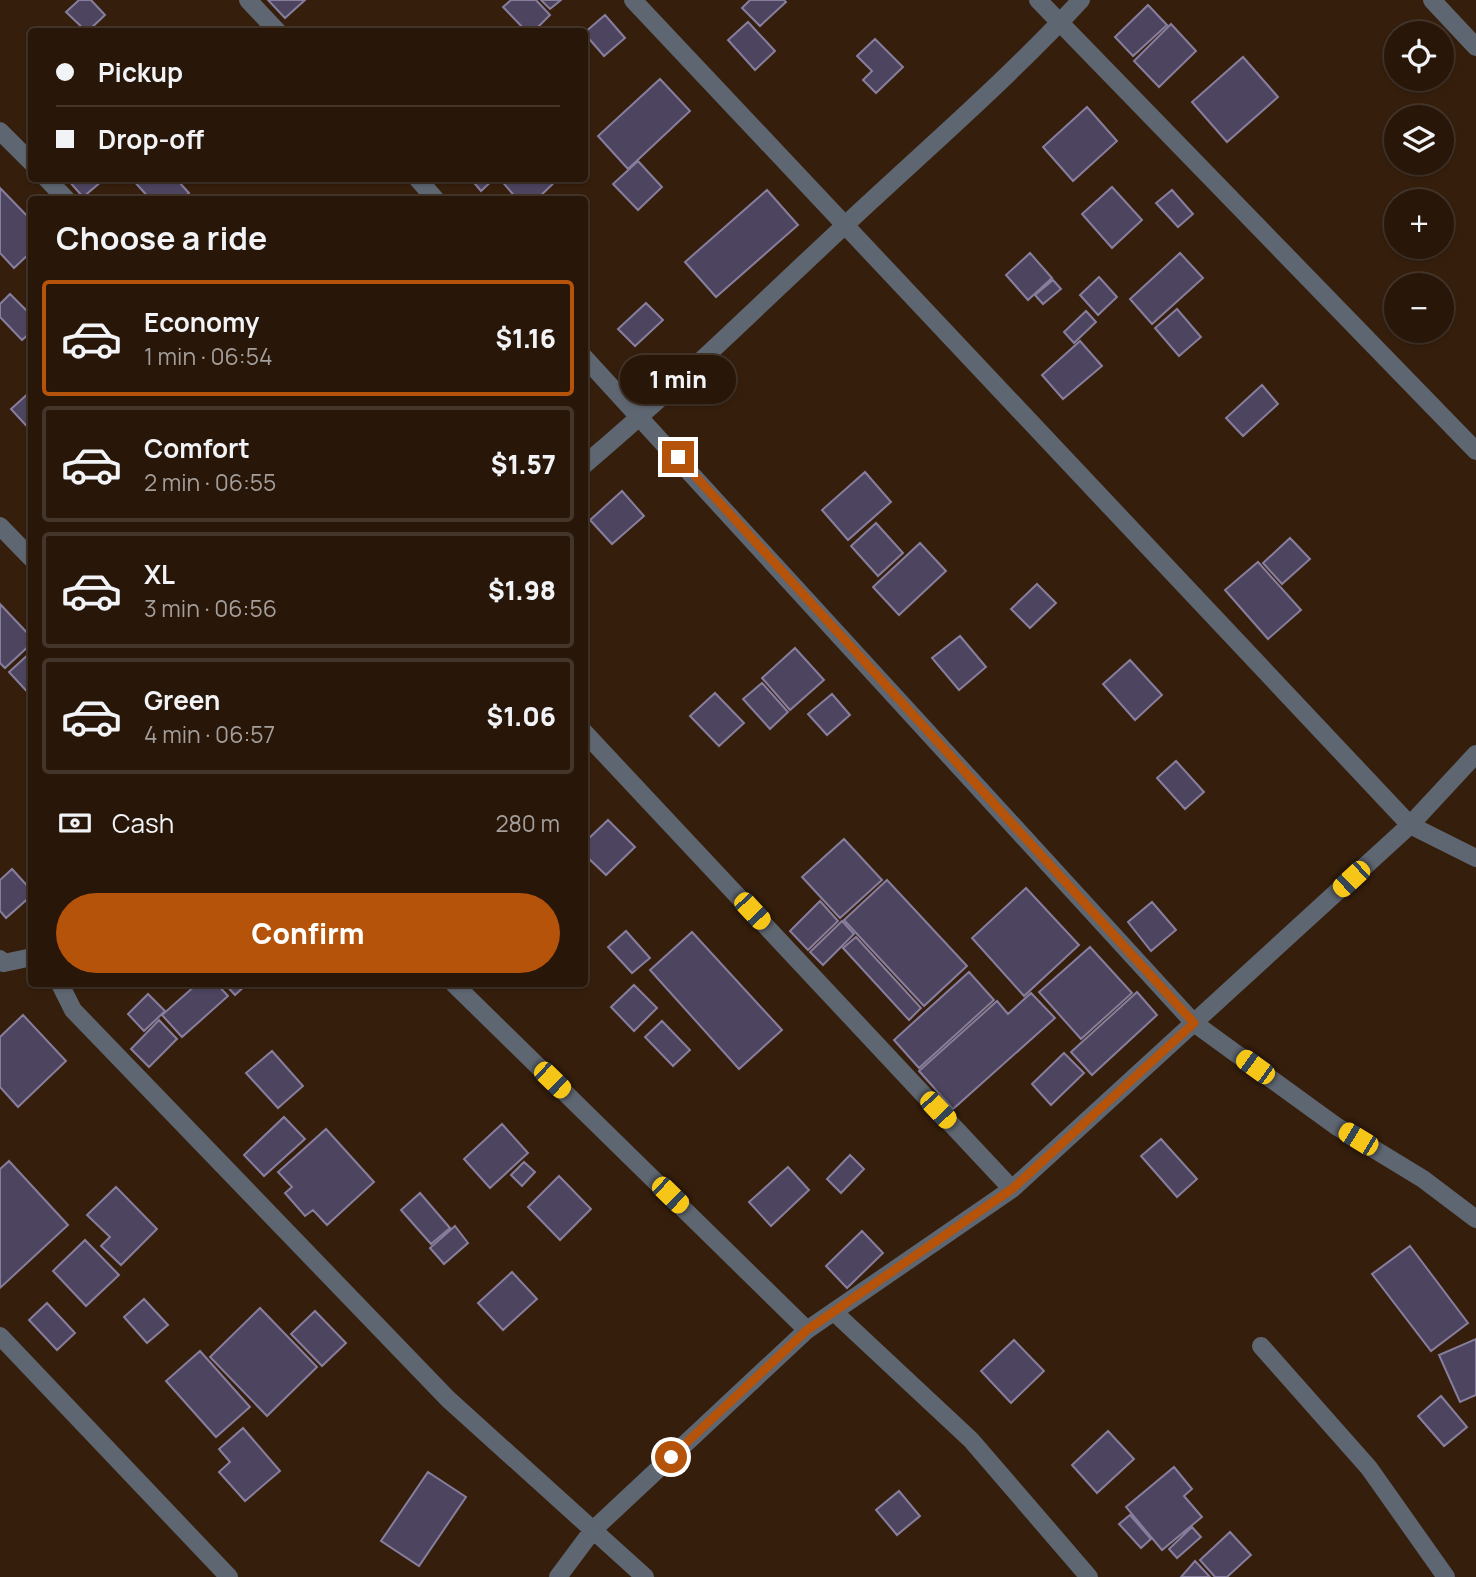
<!DOCTYPE html>
<meta charset="utf-8">
<style>
body{margin:0;font-family:Manrope,sans-serif;background:#342317;color:#f1f3f6;height:100vh;display:flex;flex-direction:column;font-size:26px;white-space:nowrap}
*{box-sizing:border-box;margin:0}
p{font-size:23px;color:#a59f9c}
.icon{flex:none;width:38px;height:38px;fill:none;stroke:currentColor;stroke-width:2;stroke-linecap:round;stroke-linejoin:round}
.map{position:relative;flex:1;overflow:hidden}
.sheet{position:absolute;left:28px;top:196px;width:560px;height:791px;display:flex;flex-direction:column;background:#281609;border-radius:7px;box-shadow:0 2px 5px #0004,0 0 0 2px #44352a}
.sheet>*{flex:none}
.top-card{position:absolute;left:28px;top:28px;width:560px;height:154px;border-radius:7px;box-shadow:0 2px 5px #0004,0 0 0 2px #44352a;display:grid;align-content:center;height:154px;padding:0 28px;background:#281609}
.buttons{position:absolute;left:1384px;top:21px;display:grid;gap:14px}
.buttons a{display:grid;place-items:center;width:70px;height:70px;border-radius:50%;background:#281609;box-shadow:0 2px 5px #0004,0 0 0 2px #44352a;font-size:35px}
.end{position:absolute;width:32px;height:32px;margin:-16px;border:9px solid #b45309;background:#fff;box-shadow:0 0 0 4px #fff}
.from{border-radius:50%}
.bubble{position:absolute;height:49px;border-radius:24px;background:#281609;box-shadow:0 2px 5px #0004,0 0 0 2px #44352a;font-size:23px;font-weight:800;line-height:49px;text-align:center}
.car{position:absolute;width:21px;height:42px;margin:-21px -10px;border-radius:9px;box-shadow:0 0 5px 2px #0007;background:linear-gradient(#f5c518 24%,#345 0 40%,#f5c518 0 76%,#345 0 86%,#f5c518 0)}
.top-card b{display:flex;align-items:center;gap:24px;height:66px;font-size:26px}
.top-card b+b{border-top:2px solid #44352a}
.top-card i{width:18px;height:18px;background:#f1f3f6}
ul{padding:0;list-style:none}
li{display:flex;align-items:center;gap:21px;height:116px;margin:0 14px 10px;padding:0 14px;border:4px solid #44352a;border-radius:7px}
li div{flex:1}
li b{display:block;font-size:26px}
li em{font-style:normal;font-weight:800}
li.selected{border-color:#b45309}
li>.icon{width:63px;height:63px;stroke-width:1.5}
h2{padding:0 28px;font-size:32px;line-height:84px}
.pay{display:flex;align-items:center;gap:18px;height:77px;padding:0 28px;font-size:26px}
.pay p{margin-inline-start:auto}
.primary-button{display:flex;gap:14px;margin-top:auto;padding:14px 28px}
.primary-button a{flex:1;height:80px;border-radius:42px;background:#b45309;color:#fff;font-size:28px;font-weight:800;line-height:80px;text-align:center}
.map>svg:first-child{display:block}
.building{fill:#4d4560;stroke:#877e9d;stroke-width:2}
.lines{fill:none;stroke-linecap:round;stroke-linejoin:round}
.minor{stroke:#5e6671;stroke-width:18}
.route{stroke:#b45309;stroke-width:9}
</style>
<div class="map">
<svg width="1476" height="1577" viewBox="0 0 1476 1577">
<rect width="100%" height="100%" fill="#351e0c"/>
<path class="building" d="M79,0h12l14,15 -18,17 -21,-20z
M268,0h37l-20,18z
M511,0h25l14,15 -17,17h-6l-24,-25z
M541,0h20l-11,9z
M750,0h34l2,2 -26,24 -18,-18z
M1148,5l19,20 -34,31 -18,-19z
M605,15l20,23 -21,18 -20,-23z
M748,22l27,29 -20,19 -27,-30z
M1171,24l25,27 -37,36 -25,-26z
M875,39l28,28 -27,26 -13,-13 9,-9 -15,-15z
M1243,57l35,40 -51,45 -35,-40z
M660,79l30,32 -62,58 -30,-33z
M1087,107l30,34 -44,40 -30,-34z
M638,161l24,26 -24,23 -25,-26z
M70,178h30l2,3 -19,16 -15,-17z
M131,178h49l-2,3 11,12 -7,7h-31z
M470,178h25l-14,13z
M499,178h60l-23,22h-18z
M1112,187l30,33 -30,28 -30,-34z
M0,188l32,33v30l-18,17 -14,-15z
M767,190l31,35 -82,72 -31,-35z
M1172,190l21,24 -15,13 -22,-24z
M1030,253l22,25 -24,22 -22,-25z
M1180,253l23,25 -51,46 -22,-25z
M1099,277l18,20 -19,18 -18,-20z
M1053,280l8,9 -18,15 -8,-9z
M10,294l22,22v15l-10,9 -22,-23v-13z
M646,303l17,17 -28,26 -17,-17z
M1177,309l24,28 -22,19 -24,-28z
M1086,311l10,11 -22,21 -10,-11z
M1080,341l22,25 -39,33 -21,-24z
M1262,385l16,19 -35,32 -17,-18z
M32,390v42l-21,-23z
M865,472l26,30 -43,38 -26,-30z
M622,491l22,25 -32,28 -22,-24z
M876,523l27,30 -25,23 -27,-30z
M1290,538l20,21 -28,25 -19,-21z
M920,543l26,28 -47,44 -26,-28z
M1258,562l43,48 -33,29 -43,-49z
M1037,584l19,19 -26,25 -19,-19z
M0,604l32,34v5l-27,25 -5,-5z
M960,636l26,31 -27,23 -27,-32z
M795,648l29,32 -34,30 -28,-32z
M32,651v46l-23,-25z
M1130,660l32,35 -27,25 -32,-36z
M762,683l26,29 -18,17 -27,-30z
M715,693l29,30 -25,23 -29,-30z
M832,694l18,21 -23,20 -19,-21z
M1176,761l28,31 -19,17 -28,-31z
M608,820l27,27 -29,28 -22,-21v-11z
M844,839l38,41 -42,38 -38,-41z
M12,869l20,22v4l-26,23 -6,-7v-31z
M887,880l80,86 -43,40 -80,-86z
M1026,888l53,57 -55,51 -52,-58z
M820,901l18,20 -30,29 -18,-19z
M1152,902l24,28 -25,21 -23,-29z
M842,921l12,13 -31,31 -13,-13z
M626,931l24,27 -18,15 -24,-26z
M692,932l90,98 -43,39 -89,-99z
M856,937l65,71 -12,12 -66,-72z
M1090,947l42,46 -51,46 -42,-47z
M969,972l25,28 -75,68 -25,-28z
M197,984h20l11,12 -46,41 -20,-22z
M225,984h22l-12,11z
M634,985l23,23 -23,23 -23,-24z
M1137,992l20,23 -65,60 -21,-23z
M1031,993l24,25 -102,91 -34,-38 78,-70 11,13z
M148,994l17,17 -21,20 -16,-17z
M23,1015l43,46 -48,46 -18,-20v-50z
M159,1020l18,19 -28,28 -18,-18z
M662,1021l28,29 -17,16 -28,-29z
M272,1051l31,35 -25,22 -32,-35z
M1064,1053l20,20 -33,32 -19,-21z
M284,1117l21,22 -41,37 -20,-21z
M502,1124l26,29 -38,35 -26,-29z
M326,1129l48,53 -47,43 -14,-15 -8,6 -20,-23 7,-6 -14,-15z
M1161,1139l36,40 -20,18 -36,-41z
M850,1155l14,14 -23,24 -14,-14z
M9,1161l59,64 -68,63v-119z
M524,1162l11,10 -13,14 -11,-11z
M788,1167l21,23 -38,36 -22,-24z
M559,1176l32,33 -31,31 -32,-33z
M116,1187l41,42 -36,36 -20,-19 9,-9 -23,-22z
M420,1193l30,35 -19,16 -30,-34z
M455,1226l13,17 -24,21 -14,-16z
M862,1231l21,22 -36,35 -21,-22z
M85,1240l34,35 -33,31 -33,-35z
M1410,1246l58,77 -37,28 -59,-77z
M512,1272l25,27 -34,31 -25,-27z
M144,1299l24,26 -21,18 -23,-26z
M47,1303l28,30 -18,17 -28,-30z
M260,1308l57,59 -50,49 -57,-59z
M315,1311l31,32 -24,23 -31,-32z
M1476,1339v56l-16,7 -21,-47z
M1014,1340l30,31 -33,32 -30,-32z
M200,1351l50,56 -34,30 -50,-56z
M1441,1396l26,31 -23,19 -26,-30z
M243,1428l37,43 -35,30 -26,-29 11,-10 -11,-13z
M1108,1431l26,28 -37,34 -25,-28z
M1174,1467l18,22 -8,7 18,21 -40,33 -36,-43z
M428,1472l38,25 -47,69 -38,-25z
M899,1491l21,25 -23,19 -21,-25z
M1130,1515l21,24 -10,9 -22,-24z
M1192,1527l9,10 -24,21 -8,-9z
M1230,1532l21,23 -24,22h-12l-15,-17z
M1195,1561l15,16h-29z"/>
<g class="lines">
<path class="minor" d="M248,0l30,32
M633,0l777,825 66,33
M1038,0l438,451
M1432,0l44,47
M0,131l32,32
M46,178l21,22
M417,178l19,22
M584,357l610,666 142,103 87,53 53,40
M584,465c90,-76 173,-158 259,-238 80,-75 163,-146 238,-227
M0,526l32,33
M584,732l428,457
M0,959l4,4 28,-6
M60,984l13,26 375,389 197,178
M454,984l353,346
M834,1312l137,128 118,137
M0,1336l229,241
M1261,1346l108,122 77,109
M558,1577l35,-47 214,-200 205,-141 398,-364 66,-71"/>
</g>
<g class="lines">
<path class="route" d="M671,1457l136,-127 205,-141 182,-166 -516,-566"/>
</g>
</svg>
<div class="buttons">
<a><svg class="icon" aria-label="locate" viewBox="0 0 24 24"><circle cx="12" cy="12" r="6"/><path d="M12 2v4M12 18v4M2 12h4M18 12h4"/></svg></a>
<a><svg class="icon" aria-label="layers" viewBox="0 0 24 24"><path d="M12 4l9 5-9 5-9-5zM3 14l9 5 9-5"/></svg></a>
<a>+</a>
<a>−</a>
</div>
<i class="end from" style="left:671px;top:1457px"></i>
<i class="end" style="left:678px;top:457px"></i>
<div class="bubble" style="left:620px;top:355px;width:116px">1 min</div>
<i class="car" style="left:1351px;top:879px;rotate:227deg"></i>
<i class="car" style="left:752px;top:911px;rotate:137deg"></i>
<i class="car" style="left:1255px;top:1067px;rotate:306deg"></i>
<i class="car" style="left:552px;top:1080px;rotate:134deg"></i>
<i class="car" style="left:938px;top:1110px;rotate:137deg"></i>
<i class="car" style="left:1358px;top:1139px;rotate:301deg"></i>
<i class="car" style="left:670px;top:1195px;rotate:134deg"></i>
<div class="top-card">
<b><i class="from"></i>Pickup</b>
<b><i></i>Drop-off</b>
</div>
<section class="sheet">
<h2>Choose a ride</h2>
<ul>
<li class="selected"><svg class="icon" aria-label="car" viewBox="0 0 24 24"><path d="M5 17H2v-5l4-1 3-4h7l3 4 3 1v5h-3M9 17h6M6 11h13"/><circle cx="7" cy="17" r="2"/><circle cx="17" cy="17" r="2"/></svg><div><b>Economy</b><p>1 min · 06:54</p></div><em>$1.16</em></li>
<li><svg class="icon" aria-label="car" viewBox="0 0 24 24"><path d="M5 17H2v-5l4-1 3-4h7l3 4 3 1v5h-3M9 17h6M6 11h13"/><circle cx="7" cy="17" r="2"/><circle cx="17" cy="17" r="2"/></svg><div><b>Comfort</b><p>2 min · 06:55</p></div><em>$1.57</em></li>
<li><svg class="icon" aria-label="car" viewBox="0 0 24 24"><path d="M5 17H2v-5l4-1 3-4h7l3 4 3 1v5h-3M9 17h6M6 11h13"/><circle cx="7" cy="17" r="2"/><circle cx="17" cy="17" r="2"/></svg><div><b>XL</b><p>3 min · 06:56</p></div><em>$1.98</em></li>
<li><svg class="icon" aria-label="car" viewBox="0 0 24 24"><path d="M5 17H2v-5l4-1 3-4h7l3 4 3 1v5h-3M9 17h6M6 11h13"/><circle cx="7" cy="17" r="2"/><circle cx="17" cy="17" r="2"/></svg><div><b>Green</b><p>4 min · 06:57</p></div><em>$1.06</em></li>
</ul>
<div class="pay"><svg class="icon" aria-label="cash" viewBox="0 0 24 24"><path d="M3 7h18v10H3z"/><circle cx="12" cy="12" r="2"/></svg>Cash<p>280 m</p></div>
<div class="primary-button"><a>Confirm</a></div>
</section>
</div>
